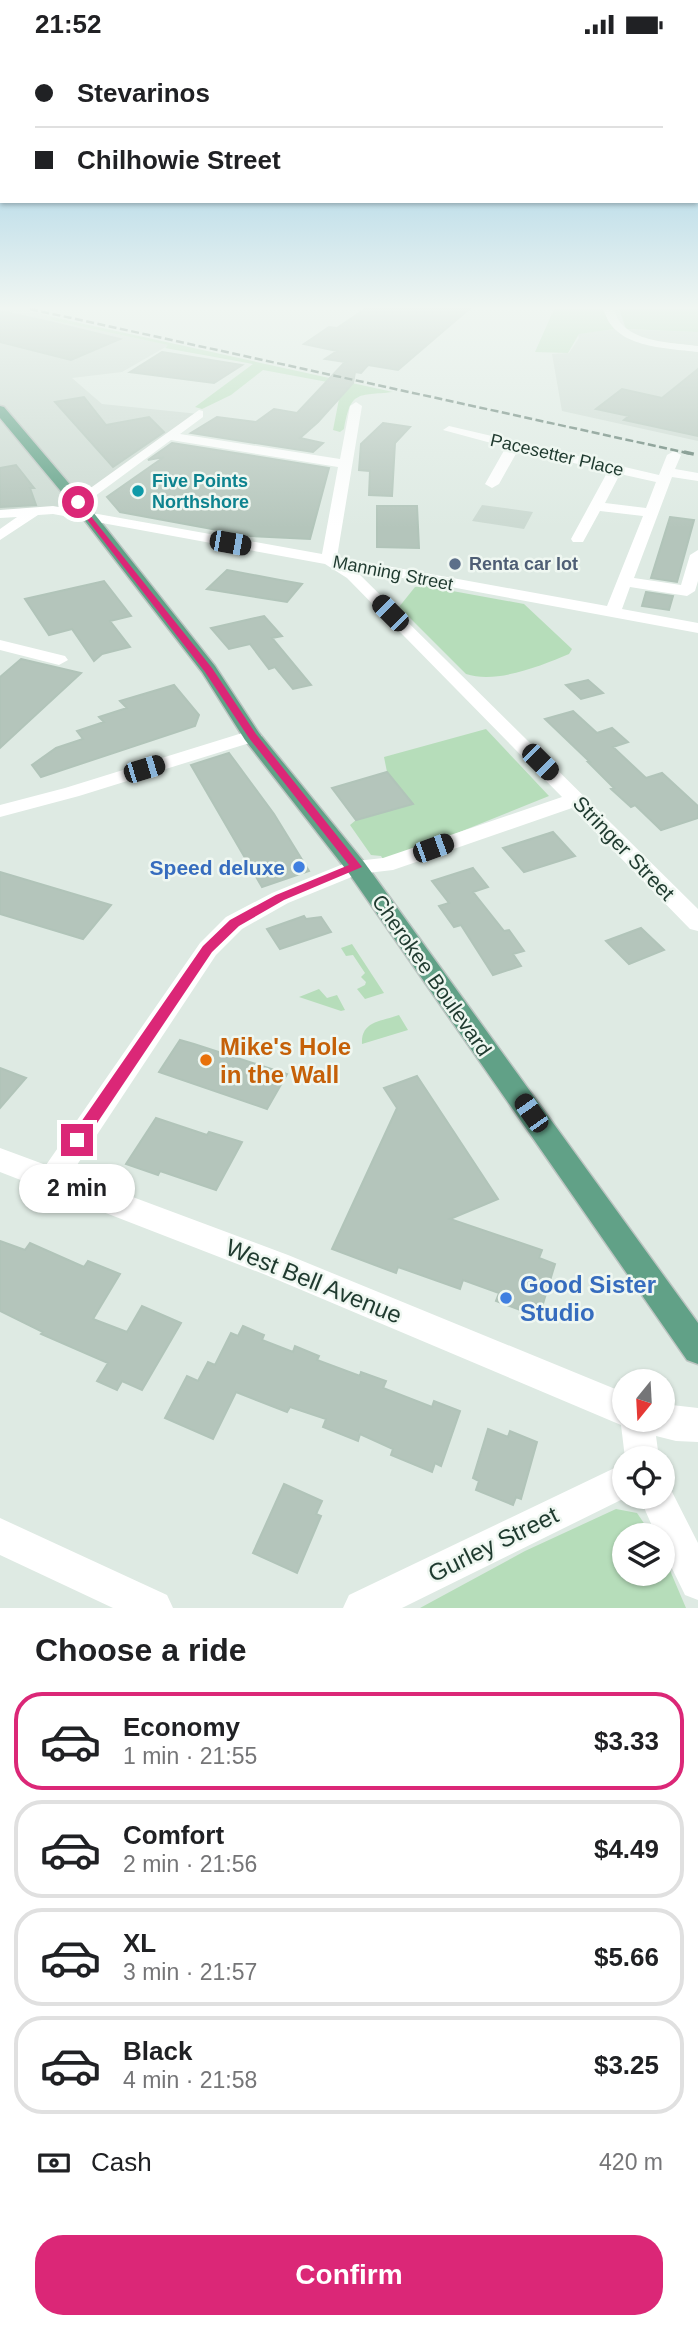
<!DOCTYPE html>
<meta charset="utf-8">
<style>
body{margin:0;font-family:Arial,sans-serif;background:#f2f2f2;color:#202124;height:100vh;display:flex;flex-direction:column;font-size:26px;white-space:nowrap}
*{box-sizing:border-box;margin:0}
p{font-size:23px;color:#757577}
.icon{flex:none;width:38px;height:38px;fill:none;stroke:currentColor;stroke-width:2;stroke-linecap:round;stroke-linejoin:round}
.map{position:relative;height:1559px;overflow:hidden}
.sheet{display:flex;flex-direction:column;background:#fff;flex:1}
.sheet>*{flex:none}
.hud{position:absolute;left:0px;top:0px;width:698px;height:154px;box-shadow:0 2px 5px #0004;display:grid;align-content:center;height:154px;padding:0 35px;background:#fff}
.needle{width:46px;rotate:198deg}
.tools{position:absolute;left:612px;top:1320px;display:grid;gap:14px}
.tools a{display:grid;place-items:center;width:63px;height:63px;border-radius:50%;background:#fff;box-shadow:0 2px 5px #0004;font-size:35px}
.end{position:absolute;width:32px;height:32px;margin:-16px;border:9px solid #db2777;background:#fff;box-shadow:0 0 0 4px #fff}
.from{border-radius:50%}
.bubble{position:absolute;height:49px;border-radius:24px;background:#fff;box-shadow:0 2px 5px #0004;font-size:23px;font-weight:600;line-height:49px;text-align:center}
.car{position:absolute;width:21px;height:42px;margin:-21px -10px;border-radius:9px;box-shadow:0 0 5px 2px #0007;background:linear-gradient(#222 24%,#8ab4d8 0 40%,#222 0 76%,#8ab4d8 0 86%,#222 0)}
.hud b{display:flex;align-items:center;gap:24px;height:66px;font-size:26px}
.hud b+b{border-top:2px solid #e0e0e0}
.hud i{width:18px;height:18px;background:#202124}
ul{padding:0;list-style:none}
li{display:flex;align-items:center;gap:21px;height:98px;margin:0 14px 10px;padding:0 21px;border:4px solid #e0e0e0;border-radius:28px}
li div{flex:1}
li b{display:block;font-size:26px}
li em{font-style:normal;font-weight:600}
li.on{border-color:#db2777}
li>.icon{width:63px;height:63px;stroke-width:1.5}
h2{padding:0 35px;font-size:32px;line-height:84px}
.pay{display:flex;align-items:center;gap:18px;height:77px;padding:0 35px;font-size:26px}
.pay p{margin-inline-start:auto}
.primary-button{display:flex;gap:14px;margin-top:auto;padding:14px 35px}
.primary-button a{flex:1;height:80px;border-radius:28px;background:#db2777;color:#fff;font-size:28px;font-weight:600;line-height:80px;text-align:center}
.status{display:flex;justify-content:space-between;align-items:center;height:49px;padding:0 35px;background:#fff;direction:ltr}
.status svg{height:19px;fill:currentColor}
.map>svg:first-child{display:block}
.built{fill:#ccdad2}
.green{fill:#b6ddba}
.building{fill:#b4c5bb;stroke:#b1c4b9;stroke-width:2}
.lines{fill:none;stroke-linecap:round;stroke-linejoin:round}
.major-casing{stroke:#bcc4c1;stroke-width:3}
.minor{fill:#fff;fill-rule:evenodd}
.major{fill:#61a187;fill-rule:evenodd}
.rail-far1{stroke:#59766a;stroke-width:2.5;stroke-dasharray:8 3.5;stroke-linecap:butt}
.rail{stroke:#59766a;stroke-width:3.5;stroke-dasharray:10 5;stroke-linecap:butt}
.route{fill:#db2777}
.culture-dot{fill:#0f9aa8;stroke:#eff7f1;stroke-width:2.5}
.service-dot{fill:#5c6f8a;stroke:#eff7f1;stroke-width:2.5}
.shop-dot{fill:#3f7fe0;stroke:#eff7f1;stroke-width:2.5}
.food-dot{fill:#e8710a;stroke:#eff7f1;stroke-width:2.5}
.labels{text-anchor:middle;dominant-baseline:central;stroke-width:5;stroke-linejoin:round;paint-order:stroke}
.far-street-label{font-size:18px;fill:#1f3a2f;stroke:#eff7f1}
.far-culture-label{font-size:18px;font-weight:bold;fill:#0d838f;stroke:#eff7f1;text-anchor:start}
.far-service-label{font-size:18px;font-weight:bold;fill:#4e5e75;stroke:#eff7f1;text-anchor:start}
.street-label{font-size:21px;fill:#1f3a2f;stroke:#eff7f1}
.shop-label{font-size:21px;font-weight:bold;fill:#366cbe;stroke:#eff7f1;text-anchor:end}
.near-food-label{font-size:24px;font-weight:bold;fill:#c56008;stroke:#eff7f1;text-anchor:start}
.near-street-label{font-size:24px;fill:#1f3a2f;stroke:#eff7f1}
.near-shop-label{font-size:24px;font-weight:bold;fill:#366cbe;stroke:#eff7f1;text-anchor:start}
</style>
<div class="status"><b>21:52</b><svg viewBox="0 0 49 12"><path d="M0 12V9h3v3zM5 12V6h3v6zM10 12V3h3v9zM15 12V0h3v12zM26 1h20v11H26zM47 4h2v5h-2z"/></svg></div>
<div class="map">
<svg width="698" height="1559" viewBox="0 0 698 1559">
<rect width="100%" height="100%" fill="#deeae3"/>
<path class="built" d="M0,260h21l25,6 5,5 118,25 -47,27 -50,6 30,26 97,10 -121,88 10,13 -35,-5 -53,4z
M614,280l84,3v109l-136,-30 -10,-57 17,-1 10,-15 -1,-4z
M482,456l51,7 -9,17 -52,-8z"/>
<path class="green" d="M554,260h48l12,20 -35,5 -11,19 -33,-1z
M619,260h79v23l-72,-3z
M48,267l345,76c-36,4 -42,-2 -49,37l-4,3 -7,-2 7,-36 9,-8 -86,-16 -32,25 -29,14 -7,-2 58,-43 -88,-16 3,-3 -117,-25z
M425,537l99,18 48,45 -3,5c-29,12 -72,30 -103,20l-67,-67 16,-20z
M486,680l63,67 -164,66 -4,-6 -10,-1 -21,-30 6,-5 56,-16 -25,-32 -3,-15z
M352,895l32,49 -19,6 -8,-10 8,-4 1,-3 -5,-5 4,-4 -12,-18 -7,1 -5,-8z
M319,940l8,9 10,-3 8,15 -4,1 -42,-14z
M399,966l9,15 -46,14c-1,-23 18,-22 37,-29z
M616,1460l21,4 15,22h-27v38h38v-19l23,54h-266l105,-57z"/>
<path class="building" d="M365,260h104l-71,61 -30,-5 -7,8 -6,-1 -2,11 -35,39 -18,16 23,5 -10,9 -122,-19 26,-16 39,5 18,-13 23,4 48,-51 -20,-3 12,-8 -33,-7 25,-17 8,1z
M0,262l50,11 70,17 -49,21 -71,-18z
M162,303l80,13 -28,18 -84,-11z
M698,320v67l-74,-16 5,-4 -33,-7 26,-20 40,9z
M84,348l22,28 43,-8 15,15 -51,35 -58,-65z
M383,374l27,4 -15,16 -3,53 -23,-1 1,-24 -11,-1 2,-26z
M172,394l157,25 -19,71 -60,-3 -130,-24 -13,-15 57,-40 -16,3z
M16,416l18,23h-4l6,17 -36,2v-39z
M377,457h40l2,42 -42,-1z
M670,468l24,3 -17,62 -26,-4z
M227,521l53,10 22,4 -15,18 -80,-13z
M104,532l27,35 -21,5 20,26 -28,7 -8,7 -22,-32 -23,6 -24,-36z
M646,543l27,4 -4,14 -27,-4z
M264,567l18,20 -10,2 39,47 -18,4 -18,-22 -6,2 -19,-25 -21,5 -18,-21z
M21,610l60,14 -81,75v-71z
M588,631l15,13 -22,6 -15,-14z
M174,636l25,30 -4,11 -154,51 -9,-12 24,-17 27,-9 -6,-8 27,-9 -5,-5 28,-9 -7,-7z
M573,662l24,22 15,-5 16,14 -15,5 33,31 16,-5 36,33v12l-37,12 -26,-25 -4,2 -20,-18 3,-1 -26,-26h2l-45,-43z
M229,704l45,61 35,57 -47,16 -71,-122z
M387,723l26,32 -57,16 -24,-32z
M553,783l22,24 -51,16 -21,-24z
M473,819l15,19 -15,5 31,39 5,-1 15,21 -11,3 8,12 -28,9 -32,-50 -7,2 -15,-21 10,-3 -17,-22z
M0,823l111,33 -28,34 -83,-25z
M304,867l2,3 15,-2 10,15 -51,17 -13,-20z
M641,879l23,22 -35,14 -23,-23z
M180,991l14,4 93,30 -20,35 -108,-37z
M0,1019l26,10 -26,30z
M417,1027l81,123 -48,20 92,31 -3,8 16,6 -16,53 -43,-16 3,-8 -36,-13 -3,9 -62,-22 -2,6 -64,-24 65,-141 -13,-20z
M156,1069l51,17 2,-3 33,10 -26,48 -56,-19 -2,4 -32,-11z
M0,1192l25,9 5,-7 54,24 4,-6 32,13 -27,45 34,13 15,-26 39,17 -39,67 -20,-9 -5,9 -20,-9 11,-18 -67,-29 2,-2 -43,-21z
M243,1277l21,9 -2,5 31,12 2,-6 24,10 -2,4 43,16 1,-4 25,9 -3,7 49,19 2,-6 26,10 -19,55 -6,-3 -3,9 -41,-17 2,-6 -33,-15 -2,7 -35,-14 3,-8 -36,-12 -3,5 -51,-20 -23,47 -48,-21 22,-42 11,5 10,-19 7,3 16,-32 7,3z
M488,1380l20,8 2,-6 27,11 -16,57 -5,-2 -3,8 -37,-15 3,-9 -6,-3z
M284,1435l38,17 -6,13 5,2 -24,57 -44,-20z"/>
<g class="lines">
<g class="major-casing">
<path id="major" d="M0,357l4,1 85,100 126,159 44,67 105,129 334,461v41l-11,-4 -339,-488 -103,-132 -43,-68 -123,-159 -79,-95z"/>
</g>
<path class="minor" d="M604,260h10c8,34 56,33 84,37v6c-32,-4 -86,-4 -94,-43z
M356,353l6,4 -25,151 270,49 36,-90 -43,-5 -17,31h-10l-2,-3 37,-68 -90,-21 -19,34 -7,4 -7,-4 21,-37 -63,-17 6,-4 210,49 8,-20 7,-4 7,4 -6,14 23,4v8l-26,-4 -38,101 47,7 9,-30 8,-5v31l-3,10 -8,5 -57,-9 -8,22 76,14v10l-344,-64 344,340v22l-8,-2 -118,-121 -179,62 -34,4 -71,29 -46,26 -26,26 -145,219 217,81 337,138v26h38v-15l35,4v34l-22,-1 -20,-5 3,22h-34l-4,-33 -355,-150 -266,-103v-24l46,17 154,-222 26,-26 46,-24 76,-31 35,-4 179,-61 -215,-219 -22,-14 -272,-50 -15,1 -38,25v-11l17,-12 -17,1v-8l53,-4 269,48 16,-87 -167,-27 -88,65h-10l-2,-3 128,-92 4,1v6l-23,17 160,25 10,-53zM620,425l36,8 -10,26 -41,-5z
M0,591l65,16 3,4 -9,5 -59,-15z
M252,681l10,6 -3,4 -180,56 -79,21v-12l65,-17z
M625,1414v33h4l-227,112h-59l6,-13z
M663,1432l5,3 30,59v57l-13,-5 -22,-45v-15h-7l-17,-39h24z
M0,1469l167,77 6,13h-60l-113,-53z"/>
<use href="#major" class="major"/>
<path class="rail-far1" d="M30,260l662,145"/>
<path class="rail" d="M684,403l14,3"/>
</g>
<linearGradient id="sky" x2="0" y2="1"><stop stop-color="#80c0df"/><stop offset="0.54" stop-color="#f0f6f2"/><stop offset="1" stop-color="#f0f6f2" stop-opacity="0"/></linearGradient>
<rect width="698" height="479" fill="url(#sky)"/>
<path class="route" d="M78,451l134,168 44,66 106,133 -78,33 -45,26 -27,26 -129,192h-11l-2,-4 2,-5 131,-189 27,-26 46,-25 73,-30 -100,-127 -44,-66 -130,-168z"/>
<circle class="culture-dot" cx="138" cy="442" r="7"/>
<circle class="service-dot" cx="455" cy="515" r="7"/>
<g class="shop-dot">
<circle cx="299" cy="818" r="7"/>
<circle cx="506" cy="1249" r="7"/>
</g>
<circle class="food-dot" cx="206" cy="1011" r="7"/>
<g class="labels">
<g class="far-street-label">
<text transform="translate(557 406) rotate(13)">Pacesetter Place</text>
<text transform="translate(393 524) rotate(11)">Manning Street</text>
</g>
<g class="far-culture-label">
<text x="152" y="432">Five Points<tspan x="152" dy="21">Northshore</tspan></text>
</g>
<g class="far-service-label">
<text x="469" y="515">Renta car lot</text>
</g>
<g class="street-label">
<text transform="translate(624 799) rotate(46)">Stringer Street</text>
<text transform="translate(432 926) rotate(55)">Cherokee Boulevard</text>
</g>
<g class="shop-label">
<text x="285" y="818">Speed deluxe</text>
</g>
<g class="near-food-label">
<text x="220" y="997">Mike's Hole<tspan x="220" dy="28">in the Wall</tspan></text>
</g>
<g class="near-street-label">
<text transform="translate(314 1232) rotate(22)">West Bell Avenue</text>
<text transform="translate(493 1495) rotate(-26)">Gurley Street</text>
</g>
<g class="near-shop-label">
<text x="520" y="1235">Good Sister<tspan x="520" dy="28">Studio</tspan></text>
</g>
</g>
</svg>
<div class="tools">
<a><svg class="needle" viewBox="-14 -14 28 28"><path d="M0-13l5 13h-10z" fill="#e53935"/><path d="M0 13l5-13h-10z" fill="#757577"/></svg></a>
<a><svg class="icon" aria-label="locate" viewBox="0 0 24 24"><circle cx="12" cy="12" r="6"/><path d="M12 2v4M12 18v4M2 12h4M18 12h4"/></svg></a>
<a><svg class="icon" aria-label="layers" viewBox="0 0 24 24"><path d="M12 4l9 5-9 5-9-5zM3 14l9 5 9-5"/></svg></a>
</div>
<i class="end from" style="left:78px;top:453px"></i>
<i class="end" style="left:77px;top:1091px"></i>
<div class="bubble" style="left:19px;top:1115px;width:116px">2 min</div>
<i class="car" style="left:230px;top:494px;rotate:100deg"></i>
<i class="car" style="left:390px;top:564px;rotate:315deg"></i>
<i class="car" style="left:540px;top:713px;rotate:135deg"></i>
<i class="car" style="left:144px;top:720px;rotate:73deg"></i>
<i class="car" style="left:433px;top:799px;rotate:70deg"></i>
<i class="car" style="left:531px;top:1064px;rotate:325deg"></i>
<div class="hud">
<b><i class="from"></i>Stevarinos</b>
<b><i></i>Chilhowie Street</b>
</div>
</div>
<section class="sheet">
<h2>Choose a ride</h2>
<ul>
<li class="on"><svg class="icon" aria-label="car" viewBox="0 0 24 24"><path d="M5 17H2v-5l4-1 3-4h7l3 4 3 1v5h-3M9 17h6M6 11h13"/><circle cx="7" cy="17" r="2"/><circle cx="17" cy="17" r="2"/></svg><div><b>Economy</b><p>1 min · 21:55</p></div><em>$3.33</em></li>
<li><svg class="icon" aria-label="car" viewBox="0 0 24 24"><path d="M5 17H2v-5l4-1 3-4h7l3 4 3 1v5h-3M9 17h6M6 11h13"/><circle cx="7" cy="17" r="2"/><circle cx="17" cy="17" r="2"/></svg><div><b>Comfort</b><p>2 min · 21:56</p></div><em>$4.49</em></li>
<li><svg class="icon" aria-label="car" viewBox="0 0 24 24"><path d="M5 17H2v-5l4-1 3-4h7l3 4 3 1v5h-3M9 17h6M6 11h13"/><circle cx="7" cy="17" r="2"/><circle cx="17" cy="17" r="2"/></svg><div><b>XL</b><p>3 min · 21:57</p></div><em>$5.66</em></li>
<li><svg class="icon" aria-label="car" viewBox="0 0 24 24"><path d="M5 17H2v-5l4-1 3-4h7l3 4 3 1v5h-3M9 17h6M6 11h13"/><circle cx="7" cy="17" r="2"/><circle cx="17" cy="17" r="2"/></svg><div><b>Black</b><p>4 min · 21:58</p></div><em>$3.25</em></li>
</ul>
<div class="pay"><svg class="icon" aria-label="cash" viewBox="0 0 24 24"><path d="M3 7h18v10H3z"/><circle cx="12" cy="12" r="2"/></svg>Cash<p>420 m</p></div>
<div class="primary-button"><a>Confirm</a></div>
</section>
